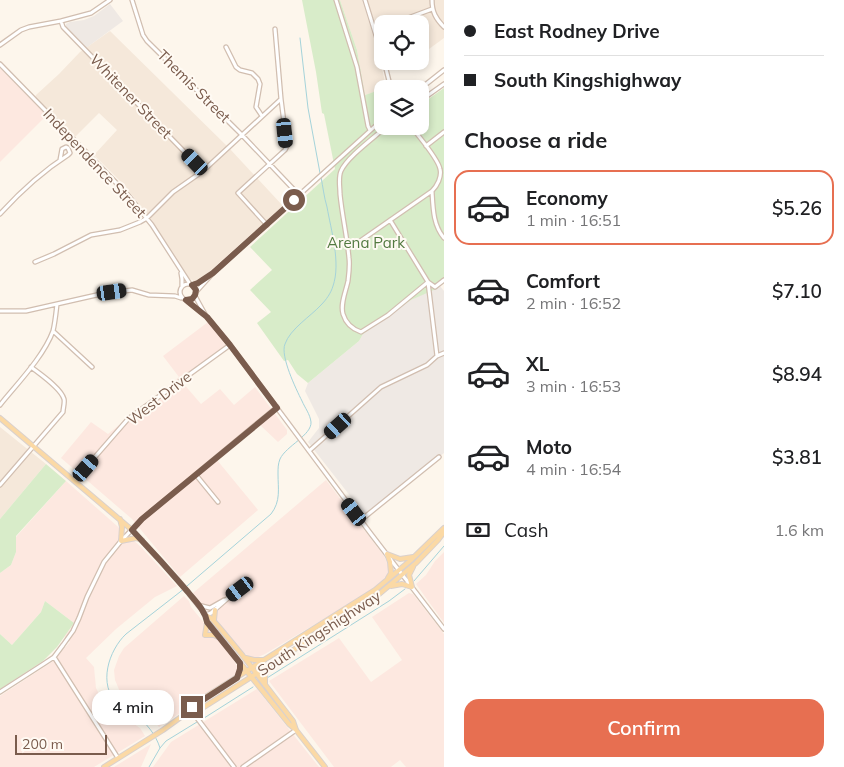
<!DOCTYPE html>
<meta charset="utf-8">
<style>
body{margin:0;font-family:Mulish,sans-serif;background:#f2f2f2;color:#202124;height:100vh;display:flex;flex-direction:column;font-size:19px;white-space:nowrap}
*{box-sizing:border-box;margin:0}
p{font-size:16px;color:#757577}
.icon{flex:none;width:28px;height:28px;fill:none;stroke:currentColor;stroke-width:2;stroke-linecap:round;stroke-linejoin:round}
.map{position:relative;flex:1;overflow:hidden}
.panel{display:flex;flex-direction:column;background:#fff;width:400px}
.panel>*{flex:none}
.guide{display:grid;align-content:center;height:110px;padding:0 20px;background:#fff}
.fabs{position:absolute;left:374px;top:15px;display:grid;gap:10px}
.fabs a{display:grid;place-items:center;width:55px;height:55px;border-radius:10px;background:#fff;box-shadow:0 2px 8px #0003;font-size:25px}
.scale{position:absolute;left:15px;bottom:12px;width:92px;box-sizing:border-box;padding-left:5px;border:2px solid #7a5c4d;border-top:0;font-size:14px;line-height:18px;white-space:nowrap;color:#7a5c4d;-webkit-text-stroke:4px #fffaf3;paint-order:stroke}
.end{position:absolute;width:22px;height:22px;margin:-11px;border:6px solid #7a5c4d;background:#fff;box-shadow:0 0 0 2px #fff}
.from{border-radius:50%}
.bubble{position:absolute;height:35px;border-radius:15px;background:#fff;box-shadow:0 2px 8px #0003;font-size:16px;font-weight:600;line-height:35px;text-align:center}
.car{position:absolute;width:15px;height:30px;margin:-15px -8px;border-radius:6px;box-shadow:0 0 4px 1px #0007;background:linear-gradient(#222 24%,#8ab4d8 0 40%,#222 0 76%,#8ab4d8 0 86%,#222 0)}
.guide b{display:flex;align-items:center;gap:18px;height:48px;font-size:19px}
.guide b+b{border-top:1px solid #e0e0e0}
.guide i{width:12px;height:12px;background:#202124}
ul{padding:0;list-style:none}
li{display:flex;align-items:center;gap:15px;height:75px;margin:0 10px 8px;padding:0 10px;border:2px solid transparent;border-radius:15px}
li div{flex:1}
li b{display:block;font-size:19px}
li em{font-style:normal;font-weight:600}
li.on{border-color:#e76f51}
li>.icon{width:45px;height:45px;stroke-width:1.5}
h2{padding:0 20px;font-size:22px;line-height:60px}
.pay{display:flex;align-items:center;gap:12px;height:55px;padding:0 20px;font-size:19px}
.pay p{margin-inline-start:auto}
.action{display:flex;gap:10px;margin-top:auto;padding:10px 20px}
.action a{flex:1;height:58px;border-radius:15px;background:#e76f51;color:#fff;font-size:20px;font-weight:600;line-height:58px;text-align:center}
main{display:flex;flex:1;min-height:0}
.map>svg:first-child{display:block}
.residential{fill:#f5e8da}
.commercial{fill:#fde8e0}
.industrial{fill:#efe9e4}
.green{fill:#d8ecc9}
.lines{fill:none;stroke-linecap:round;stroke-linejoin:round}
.stream{stroke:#a5d3da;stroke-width:1}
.minor-casing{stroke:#d1beb0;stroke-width:5.5}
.major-casing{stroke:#dad1cd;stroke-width:6}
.minor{stroke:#fff;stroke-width:3}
.major{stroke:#fbd9a5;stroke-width:4}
.route{stroke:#7a5c4d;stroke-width:6}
.labels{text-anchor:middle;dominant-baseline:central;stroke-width:4;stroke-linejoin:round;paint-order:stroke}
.street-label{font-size:15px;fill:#7a5c4d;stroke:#fffaf3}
.park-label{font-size:15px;fill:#537a41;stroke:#fffaf3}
</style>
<main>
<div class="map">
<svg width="444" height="767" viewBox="0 0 444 767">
<rect width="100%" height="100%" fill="#fdf6ec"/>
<path class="residential" d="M340,0h22l18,58 6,30 -21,7 -8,-45z
M366,0h78v38l-15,11 -9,-11v-14h-38v27z
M110,31l120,118 53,57 -83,74 -6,1 -4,-2 -6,-6 -33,-54 -26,-33 -31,-31 23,-25 -18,-17 -24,24 -40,-40 1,-2 23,-21 21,-22z
M0,427l46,37 -46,55z"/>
<path class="commercial" d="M0,68l47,47 -47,47z
M208,322l20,26 -45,35 18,21 19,-15 14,16 21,-18 32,43v4l-9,8 -18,-17 -43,35 41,50 -78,67 -48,-58 -71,-61 30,-36 17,12 71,-57 -16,-21z
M326,480l58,76 5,11v8l-6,6 -19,14 -99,59 -9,4 -7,-1 -7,-6 -49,-58z
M66,481l75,66 36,39 -22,11 -39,32 -30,29 8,9 2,21 12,24 12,7 11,3 9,6 5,8 -51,31h-94v-71l52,-34 18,-20 -6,-5 10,-14 -29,-22 -4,11 -29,33 -12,-11v-61l11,-8 5,-13v-15z
M444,552v71l-28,-39 10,-9 9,-14z
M409,593l4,1 31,40v133h-38l-6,-7 -9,7h-57l-65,-86 70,-43 32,44 31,-22 -30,-43z
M184,596l5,5 2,6 41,50 6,11 -2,8 -77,51 -7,-9 -29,-19 -8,-19 -1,-10 5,-14 5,-8z
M257,689l62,78h-166l18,-25z
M151,744l-10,23h-27z"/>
<path class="industrial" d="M110,4l13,17 -37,27 -19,-20 -1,-2v-2l4,-2 14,-2 10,-4z
M440,286l4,5v162l-79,62 -57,-73 11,-14v-9l-14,-28 3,-8 51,-42 4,-7 48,-34z"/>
<path class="green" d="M302,0h38l17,50 8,45 17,-6v37h38v-21l24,-17v195l-8,6 -25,11 -48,34 -4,7 -51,42 -11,-9 -9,-14 -4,1 -27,-38 14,-11 -21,-22 22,-20 -22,-23 85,-78 -11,-55 -2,-1 -6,-41z
M46,464l20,17 -50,55v16l-5,13 -11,8v-54z
M45,601l29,22 -17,24 -14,14 -43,28v-55l12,11 29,-33z"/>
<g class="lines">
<path class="stream" d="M300,38l8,70 12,65
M414,581l30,-35
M267,678l122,-77 16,-12
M201,720l52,-33
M160,748l6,-7 31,-19
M149,767l11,-19c-4,-13 -14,-26 -26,-34 -5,-3 -12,-6 -16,-10 -21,-19 -9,-54 8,-70l54,-42 91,-78c10,-13 7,-25 7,-40 0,-6 0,-10 2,-15 6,-13 32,-24 31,-37 -1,-8 -6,-14 -9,-21 -6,-12 -22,-45 -17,-57 5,-15 26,-28 36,-39 5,-5 10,-12 12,-19 8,-23 -2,-56 -6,-79 -3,-10 -4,-20 -6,-30"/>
<g class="minor-casing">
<path id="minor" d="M132,0l11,35 4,6 95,94 57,60
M336,0l21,67 11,59 2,4
M365,0l17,55
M432,0c0,12 4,19 12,27
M61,21l2,6 140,144
M392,24l40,-15
M375,30l7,-3
M0,45l21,-15 8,-3 32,-6 30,-8 19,-13
M226,47l10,20 4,3 12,3 6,6 2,5 -4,23 6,9
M384,61l7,28
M0,64l128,131 24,30 38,59
M420,89l24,-19
M420,101l24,-17
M387,126c-12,11 -40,31 -46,45 -3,7 -1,15 -1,23 2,21 7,42 9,64 1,8 0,15 -1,23 -2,10 -8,23 -5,33 3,10 9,15 18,18l27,-17 40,-33 7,5 9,-7
M426,146l18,-14
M432,191c1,17 1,34 12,47
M0,214c20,-22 43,-43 68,-59l2,-2 -2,-5 -2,-1 -4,2 -2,11
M390,220l38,62 9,74
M267,225l-29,-32 47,-43 2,-4 -6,-47 -6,-70
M348,246h5l79,-55c5,-5 10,-14 8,-22 -2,-11 -22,-33 -29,-43
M35,262l19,-8 37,-19 29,-5 20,-8 7,-4 26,-26 30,-21 78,-72
M181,273l1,6v7
M180 292a8 8 0 1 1 16 0a8 8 0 1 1-16 0Z
M192,285l6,-2 11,-7
M196,292l18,-20 168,-152
M195,296l11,20 24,29 141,189 73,95
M187,301l16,13
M0,311h26l75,-17 23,-3 8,-1 17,5 26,1 6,2
M53,331l39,36
M0,405c17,-21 44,-49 53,-74 2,-8 3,-18 4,-27
M309,451l72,-64 46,-22 10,-9 7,-3
M196,475l22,27
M75,480l53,-61 102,-74
M0,485l63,-73c0,-4 2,-9 1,-13 -3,-11 -24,-25 -33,-32
M361,520l78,-63
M198,605l12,3 14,-8
M206,615l5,-2 16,-14 23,-18
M54,657l64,101
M0,692l45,-29 9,-6 9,-12 10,-14 6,-13 8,-21 17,-35 17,-21 21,-22 135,-112
M197,718l37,49
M243,767l53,-37"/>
</g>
<g class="major-casing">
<path id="major" d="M0,418l132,112 46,50 28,35 6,4 7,8 24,29 50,65 3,9 -7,-6 -76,-95 -6,-8 -1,-6
M120,519l2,8 -1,14 15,-3 6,2
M387,554l3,8 1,11 -3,5
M387,554l13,5 13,-2
M391,586l11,-2 10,3 -3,-12 4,-8
M214,620l1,-10
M207,623l-2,12h9l4,2
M246,658l8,2h10
M265,685v-10l3,-7
M181,717h5l7,-3 179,-114 44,-37 22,-23 6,-8
M296,730l29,37
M104,767l59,-37 18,-13 4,-5 22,-16 168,-106 36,-30 33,-32"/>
</g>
<use href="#minor" class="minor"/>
<use href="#major" class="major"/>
</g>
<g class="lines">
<path class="route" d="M192,707l45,-29 3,-9v-6l-33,-41c-2,-12 -12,-21 -19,-30 -18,-21 -37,-42 -56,-62l10,-11 135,-111 -47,-63 -23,-28 -21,-17 6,-1 3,-4 1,-5 -4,-5 6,-2 15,-10 81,-73"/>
</g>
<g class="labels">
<g class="street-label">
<text transform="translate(194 86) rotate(45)">Themis Street</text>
<text transform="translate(131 96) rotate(46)">Whitener Street</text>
<text transform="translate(95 163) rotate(47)">Independence Street</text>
<text transform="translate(159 398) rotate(-38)">West Drive</text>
<text transform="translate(319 633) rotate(-33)">South Kingshighway</text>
</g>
<g class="park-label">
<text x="366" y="242">Arena Park</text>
</g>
</g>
</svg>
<div class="fabs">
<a><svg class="icon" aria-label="locate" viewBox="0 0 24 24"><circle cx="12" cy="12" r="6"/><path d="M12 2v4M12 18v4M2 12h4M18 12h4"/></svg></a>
<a><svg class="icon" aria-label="layers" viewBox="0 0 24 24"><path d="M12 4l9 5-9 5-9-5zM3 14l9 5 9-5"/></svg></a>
</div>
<div class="scale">200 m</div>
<i class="end from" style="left:294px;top:200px"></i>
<i class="end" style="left:192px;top:707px"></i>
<div class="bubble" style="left:92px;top:690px;width:82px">4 min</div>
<i class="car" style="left:285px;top:133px;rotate:174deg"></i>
<i class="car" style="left:195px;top:162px;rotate:316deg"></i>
<i class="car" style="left:112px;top:292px;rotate:82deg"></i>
<i class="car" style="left:338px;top:426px;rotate:228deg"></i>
<i class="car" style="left:86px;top:468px;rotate:41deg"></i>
<i class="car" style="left:354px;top:512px;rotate:323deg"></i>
<i class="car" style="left:240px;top:589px;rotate:233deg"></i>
</div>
<section class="panel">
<div class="guide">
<b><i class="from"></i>East Rodney Drive</b>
<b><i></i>South Kingshighway</b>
</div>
<h2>Choose a ride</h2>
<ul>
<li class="on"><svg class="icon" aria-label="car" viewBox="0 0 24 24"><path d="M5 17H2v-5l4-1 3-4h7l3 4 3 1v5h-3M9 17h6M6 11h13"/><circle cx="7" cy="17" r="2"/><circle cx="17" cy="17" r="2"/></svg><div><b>Economy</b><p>1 min · 16:51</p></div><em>$5.26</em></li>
<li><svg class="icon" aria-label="car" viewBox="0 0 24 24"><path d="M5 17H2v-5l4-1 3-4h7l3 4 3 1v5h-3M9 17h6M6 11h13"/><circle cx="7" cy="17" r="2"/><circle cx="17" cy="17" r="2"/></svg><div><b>Comfort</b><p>2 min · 16:52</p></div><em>$7.10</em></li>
<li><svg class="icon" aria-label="car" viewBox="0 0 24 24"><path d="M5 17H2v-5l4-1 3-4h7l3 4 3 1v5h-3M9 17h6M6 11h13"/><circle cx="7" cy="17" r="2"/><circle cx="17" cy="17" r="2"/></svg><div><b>XL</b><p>3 min · 16:53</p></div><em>$8.94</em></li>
<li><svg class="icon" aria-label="car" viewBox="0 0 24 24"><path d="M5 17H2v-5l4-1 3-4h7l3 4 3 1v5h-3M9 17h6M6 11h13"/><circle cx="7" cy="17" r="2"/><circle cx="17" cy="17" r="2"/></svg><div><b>Moto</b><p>4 min · 16:54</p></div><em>$3.81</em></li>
</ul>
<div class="pay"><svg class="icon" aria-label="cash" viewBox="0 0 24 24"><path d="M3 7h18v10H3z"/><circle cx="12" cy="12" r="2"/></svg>Cash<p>1.6 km</p></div>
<div class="action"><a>Confirm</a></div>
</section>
</main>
